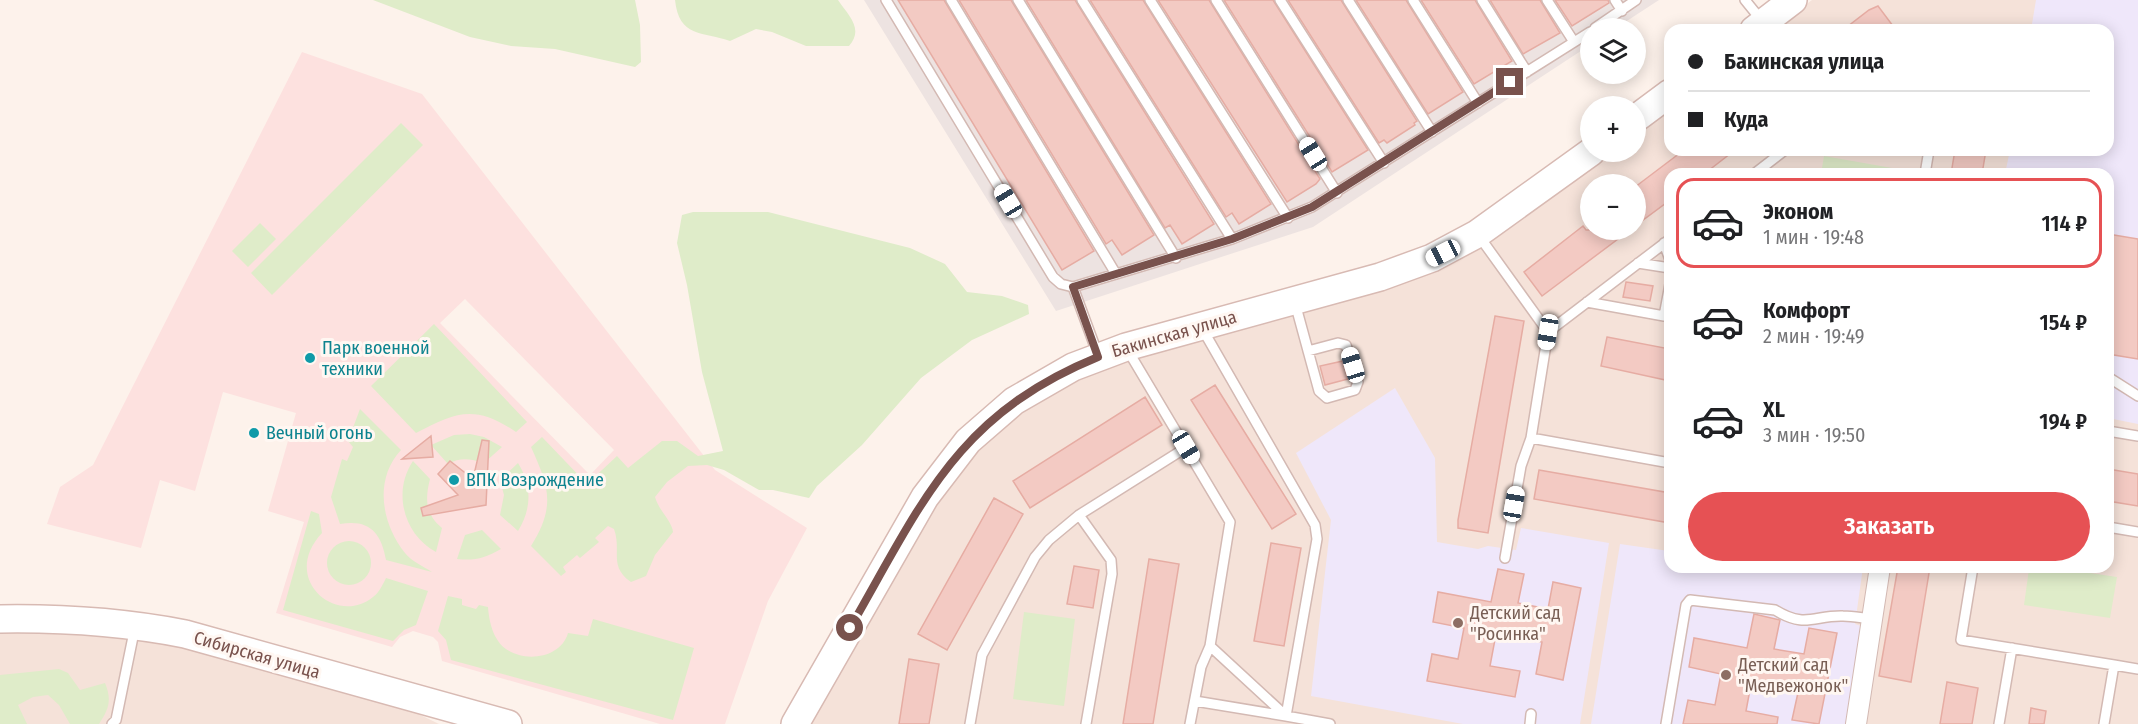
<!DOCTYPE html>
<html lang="ru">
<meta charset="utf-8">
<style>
body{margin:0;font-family:"Fira Sans Condensed",sans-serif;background:#f6f6f6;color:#202124;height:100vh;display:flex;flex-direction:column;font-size:22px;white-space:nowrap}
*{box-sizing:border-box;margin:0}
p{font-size:20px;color:#757577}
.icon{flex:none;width:33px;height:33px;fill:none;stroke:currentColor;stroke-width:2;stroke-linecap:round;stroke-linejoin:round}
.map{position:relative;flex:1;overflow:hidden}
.drawer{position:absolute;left:1664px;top:168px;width:450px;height:405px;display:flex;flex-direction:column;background:#fff;border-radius:18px;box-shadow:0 3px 15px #0003}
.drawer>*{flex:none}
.top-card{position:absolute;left:1664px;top:24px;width:450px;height:132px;border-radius:18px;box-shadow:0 3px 15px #0003;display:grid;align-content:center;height:132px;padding:0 24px;background:#fff}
.fabs{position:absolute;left:1580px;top:18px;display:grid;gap:12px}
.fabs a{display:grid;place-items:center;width:66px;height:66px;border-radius:50%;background:#fff;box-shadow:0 3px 15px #0003;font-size:30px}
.end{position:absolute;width:27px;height:27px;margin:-14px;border:8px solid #79524d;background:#fff;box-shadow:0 0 0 3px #fff}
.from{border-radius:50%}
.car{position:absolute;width:18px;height:36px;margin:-18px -9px;border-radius:8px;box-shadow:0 0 4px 2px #0007;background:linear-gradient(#fff 24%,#345 0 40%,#fff 0 76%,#345 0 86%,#fff 0)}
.top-card b{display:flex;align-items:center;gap:21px;height:57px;font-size:22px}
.top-card b+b{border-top:2px solid #e0e0e0}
.top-card i{width:15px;height:15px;background:#202124}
ul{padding:10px 0 0;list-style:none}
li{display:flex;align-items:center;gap:18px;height:90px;margin:0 12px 9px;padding:0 12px;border:3px solid transparent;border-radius:18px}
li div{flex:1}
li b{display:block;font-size:22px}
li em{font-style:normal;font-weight:600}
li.on{border-color:#e65154}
li>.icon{width:54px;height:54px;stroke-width:1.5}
.primary-button{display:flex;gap:12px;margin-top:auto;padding:12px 24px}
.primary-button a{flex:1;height:69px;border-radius:36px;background:#e65154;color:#fff;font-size:24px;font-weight:600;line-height:69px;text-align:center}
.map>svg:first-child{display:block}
.residential{fill:#f5e2d9;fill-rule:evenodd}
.commercial{fill:#fde1df;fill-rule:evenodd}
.industrial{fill:#ede3e1}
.education{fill:#efe7fa}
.green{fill:#dfecc9}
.building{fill:#f3cac3;stroke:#e6aca3;stroke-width:1.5}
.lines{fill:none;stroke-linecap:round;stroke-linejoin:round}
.lane-casing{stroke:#d3b9b3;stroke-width:12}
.street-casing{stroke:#d3b9b3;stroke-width:22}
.secondary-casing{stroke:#d8bab3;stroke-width:30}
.lane{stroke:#fff;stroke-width:9}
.street{stroke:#fff;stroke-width:20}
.secondary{stroke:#fff;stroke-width:27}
.route{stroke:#79524d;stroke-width:8}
.culture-dot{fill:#0f9aa8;stroke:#fff7f2;stroke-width:2}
.education-dot{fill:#8d6e63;stroke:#fff7f2;stroke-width:2}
.labels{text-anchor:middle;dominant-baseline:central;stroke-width:6;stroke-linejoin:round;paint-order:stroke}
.street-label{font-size:18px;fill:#79524d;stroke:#fff7f2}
.culture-label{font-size:18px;fill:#0d838f;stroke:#fff7f2;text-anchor:start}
.education-label{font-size:18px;fill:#785e54;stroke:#fff7f2;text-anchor:start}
</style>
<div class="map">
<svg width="2138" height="724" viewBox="0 0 2138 724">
<rect width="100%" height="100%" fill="#fdf2eb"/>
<path class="residential" d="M1812,0h326v724h-1329l133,-232 51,-60 60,-43 64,-27 238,-64 95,-34 53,-31 107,-81h25v-19l34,-26 1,43h438v-120h-336zM1670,174h438v393h-438zM1590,184h45v46h-45z
M0,631l119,4 91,17 196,56 33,16h-439z"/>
<path class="commercial" d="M302,52l120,42 293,376 92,58 -39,73 -43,123h-65l-218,-63 -4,-19 -5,-5 -20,-6 -13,6 -8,10 -116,-34 28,-91 -36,-11 28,-98 -73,-21 -28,99 -35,-11 -19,68 -94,-24 13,-37 33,-22zM465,299l149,151 -24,25 -150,-152z"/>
<path class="industrial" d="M864,0h795l-43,28h-26v17l-277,182 -257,84z"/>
<path class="education" d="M2036,0h102v424l-30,-6v-244h-103l5,-24h98v-120h-77z
M1395,388l40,70 2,84 41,7 10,-3 28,4 5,-22 88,15 -29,181h-117l-152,-28 20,-176 -35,-67z
M1620,544l49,7 1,16h193l-8,57 6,2 -15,98h-255z"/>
<path class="green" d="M373,0h262l5,25 1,37 -6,5 -80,-18 -44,-3 -41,-9z
M675,0h163c11,16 26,29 11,46h-43l-34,-14 -16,-3 -26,12c-28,-10 -51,-3 -55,-41z
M401,123l22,22 -151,150 -21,-22z
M1824,156l68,12 -1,6h-70z
M693,212h75l142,36 35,16 22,28 35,4 26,9 1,9 -57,26 -51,38 -59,67 -45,41 -8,12 -36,-8h-14l-35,-20 -17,-5 -19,1 -21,16 -12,15c4,14 17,24 18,35l-18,23 -9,21 -15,6c-23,-16 -9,-31 -17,-53l-6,-3 -13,12 4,4 -19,16 -3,-3 -14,12 3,5 -5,4 -30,-30c25,-40 18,-59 0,-99l11,-10 45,47 30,-28 11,12 34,-27h15l21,15 25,-5 -21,-79 -15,-87 -10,-42 5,-28z
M260,223l16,16 -28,28 -16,-16z
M434,324l93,98 -11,10c-41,-28 -60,-20 -100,1l-45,-47z
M360,409l41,41c-27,29 -20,73 4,103 6,8 18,13 27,19l-46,-12c-5,-28 -17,-41 -46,-36l-9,-27 11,-38 5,2 6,-14 -5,-6z
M470,434l14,3 18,10 -18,16c-14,-4 -23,-6 -36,1l-17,-19 23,-10z
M413,461l17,18c-5,20 -5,35 12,49l-6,24c-32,-17 -44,-60 -23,-91z
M518,463c14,23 14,45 0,68l-18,-16 4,-20 -4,-15z
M311,511l8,3 3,19c-43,46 15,94 51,64 6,-4 10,-13 13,-19l42,13 -12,34 -12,5 -11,11 -110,-31z
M482,530l19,19c-16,9 -26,12 -44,10l8,-24z
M327 563a22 22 0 1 1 44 0a22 22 0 1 1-44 0Z
M2019,567h51v3l47,7 -7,41 -86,-13 5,-36z
M448,596l14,3v6l14,4 3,-4 9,2c1,14 5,33 18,42 19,14 55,9 62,-16l20,3 5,-17 101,29 -21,72 -222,-60 -5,-20 -8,-9z
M1024,612l51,7 -11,87 -51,-7z
M59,669l9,4 12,17 25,-7c7,17 4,26 -6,41h-29l-11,-19 -11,-10 -15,2 -15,8 9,19h-27v-49z"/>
<path class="building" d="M898,0h46l150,251 -32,19z
M959,0h52l143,235 -32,20 -10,-15 -6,4z
M1026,0h49l139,224 -32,20 -12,-19 -5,3z
M1090,0h53l128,204 -32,20 -7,-11 -6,4z
M1158,0h51l111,179 -4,5 -29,18z
M1224,0h49l95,150 -36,22z
M1288,0h53l76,121 -3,2 1,2 -28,18 -3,-3 -5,3z
M1356,0h50l57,92 -35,22z
M1421,0h54l37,61 -38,23z
M1490,0h50l20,33 -37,21z
M1555,0h53l1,3 -37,23z
M1878,6l18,24h-53l26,-20z
M1684,150h51l-31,24h-34v26l-35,26v-39z
M1955,150h31l-4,24h-31z
M1583,226l3,4h44l-88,66 -18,-24z
M2108,234l30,5v120l-30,-5z
M1626,282l27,4 -3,15 -27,-4z
M1495,316l29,5 -36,212 -30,-5v-8z
M1607,337l63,12v32l-69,-15z
M1343,361l5,18 -23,6 -5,-19z
M1215,385l81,129 -24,15 -81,-129z
M1145,397l17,28 -132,83 -17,-27z
M431,436l2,21 -31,2z
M482,440l7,1 -3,64 -63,11 -2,-8 37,-13 -20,-21 12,-13 23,18z
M2108,469l30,5v32l-30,-5z
M1539,470l131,23v30l-136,-24z
M994,498l29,16 -76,136 -29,-16z
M1271,543l30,5 -17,98 -30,-5z
M1149,559l30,5 -26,160h-30z
M1074,566l25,4 -6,38 -26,-4z
M1898,567h32l-19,115 -32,-6z
M1498,569l26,5 -6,29 30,6 5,-27 28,6 -18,92 -27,-6 6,-32 -46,-8 -6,32 30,5 -5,26 -88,-16 5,-27 26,5 6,-31 -31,-6 5,-30 53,10z
M1754,614l26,6 -6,29 30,5 5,-26 28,5 -18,91 -27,-4 7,-32 -47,-9 -6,32 32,6 -1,7h-94l5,-24 27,5 6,-31 -32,-7 5,-29 53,10z
M909,659l30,5 -10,60h-30z
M1947,682l31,6 -6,36h-32z
M2031,708l15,3 -2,13h-15z"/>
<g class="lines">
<g class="lane-casing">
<path id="lane" d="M886,0l167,277 8,7 12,3 159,-48 80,-32 278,-175
M951,0l165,274
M1018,0l158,258
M1082,0l150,239
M1150,0l138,218
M1216,0l121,193
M1280,0l104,163
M1348,0l84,132
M1413,0l65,103
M1482,0l45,72
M1547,0l27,42
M1615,0l7,11
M1745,0l17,21
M1595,28l41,-28
M1754,174l31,-24
M1925,174l4,-24
M1479,236l69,96 -17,106 139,25
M1664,243l6,17
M1638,263l32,5
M1073,287l25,68
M1587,302l77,14 6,-32
M1295,303l24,88 8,7 28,-8 3,-8 -12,-37 -8,-2 -30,8
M1548,332l122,-93
M1127,349l103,173 -20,124 76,70 44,8
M2108,377l30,19
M2108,431l30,5
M1079,515l32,45 1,14 -26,150
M2108,527l30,5
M1505,558l16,-92 10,-28
M1973,567l-12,73 153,25 -10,59
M2114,665l24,4
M1195,701l91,15 31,-177 -2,-14 -112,-195
M112,724l4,-4 19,-93
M970,724l12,-69 53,-98 14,-17 30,-25 108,-68
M1190,724l11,-57 9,-21
M1530,724l1,-10
M1666,724l20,-119 4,-5 85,10c31,19 39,5 68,6 10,0 19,2 29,3
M1999,724l13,-76"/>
</g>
<g class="street-casing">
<path id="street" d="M1856,724l24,-157"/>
</g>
<g class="secondary-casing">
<path id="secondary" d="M1754,30l39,-30
M1635,119l35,-26
M0,619c63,-1 123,3 185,15l323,90
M795,724l130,-227 43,-56 46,-40 59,-34 53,-20 254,-70 52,-19 45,-24 114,-82"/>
</g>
<use href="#lane" class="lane"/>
<use href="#street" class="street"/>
<use href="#secondary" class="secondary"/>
</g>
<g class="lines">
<path class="route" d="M850,628c72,-125 106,-213 248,-271l-25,-70 159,-48 80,-32 198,-125"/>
</g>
<g class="culture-dot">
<circle cx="310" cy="358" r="6"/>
<circle cx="254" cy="433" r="6"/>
<circle cx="454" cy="480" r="6"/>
</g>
<g class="education-dot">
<circle cx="1458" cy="623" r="6"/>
<circle cx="1726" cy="675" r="6"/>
</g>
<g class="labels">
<g class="street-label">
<text transform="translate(1174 334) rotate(-16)">Бакинская улица</text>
<text transform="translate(257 655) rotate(16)">Сибирская улица</text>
</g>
<g class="culture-label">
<text x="322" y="348">Парк военной<tspan x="322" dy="21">техники</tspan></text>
<text x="266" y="433">Вечный огонь</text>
<text x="466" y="480">ВПК Возрождение</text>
</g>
<g class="education-label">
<text x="1470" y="613">Детский сад<tspan x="1470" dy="21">"Росинка"</tspan></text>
<text x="1738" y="665">Детский сад<tspan x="1738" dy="21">"Медвежонок"</tspan></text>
</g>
</g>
</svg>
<div class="fabs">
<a><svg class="icon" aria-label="layers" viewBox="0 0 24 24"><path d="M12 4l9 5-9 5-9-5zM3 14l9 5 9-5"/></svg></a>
<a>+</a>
<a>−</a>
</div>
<i class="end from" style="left:850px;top:628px"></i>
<i class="end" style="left:1510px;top:82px"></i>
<i class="car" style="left:1313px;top:154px;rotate:328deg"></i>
<i class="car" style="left:1008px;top:201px;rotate:329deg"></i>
<i class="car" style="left:1443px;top:253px;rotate:243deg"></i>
<i class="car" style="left:1548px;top:332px;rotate:189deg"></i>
<i class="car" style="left:1353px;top:365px;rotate:343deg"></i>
<i class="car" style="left:1186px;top:447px;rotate:149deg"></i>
<i class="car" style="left:1514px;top:504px;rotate:10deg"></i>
<div class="top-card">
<b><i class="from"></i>Бакинская улица</b>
<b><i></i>Куда</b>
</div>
<section class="drawer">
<ul>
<li class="on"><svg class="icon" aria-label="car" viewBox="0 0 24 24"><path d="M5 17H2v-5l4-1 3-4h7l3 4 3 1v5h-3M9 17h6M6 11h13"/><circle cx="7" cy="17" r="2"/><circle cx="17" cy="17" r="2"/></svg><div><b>Эконом</b><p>1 мин · 19:48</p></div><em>114 ₽</em></li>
<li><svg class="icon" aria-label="car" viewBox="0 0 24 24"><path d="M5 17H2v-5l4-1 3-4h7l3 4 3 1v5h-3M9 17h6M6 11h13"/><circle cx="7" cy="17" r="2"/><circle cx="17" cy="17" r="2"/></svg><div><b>Комфорт</b><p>2 мин · 19:49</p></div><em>154 ₽</em></li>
<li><svg class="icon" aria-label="car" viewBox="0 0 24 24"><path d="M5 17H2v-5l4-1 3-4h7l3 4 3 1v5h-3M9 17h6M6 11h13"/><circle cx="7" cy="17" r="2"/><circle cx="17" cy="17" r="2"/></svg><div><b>XL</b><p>3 мин · 19:50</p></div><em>194 ₽</em></li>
</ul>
<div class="primary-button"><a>Заказать</a></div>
</section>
</div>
